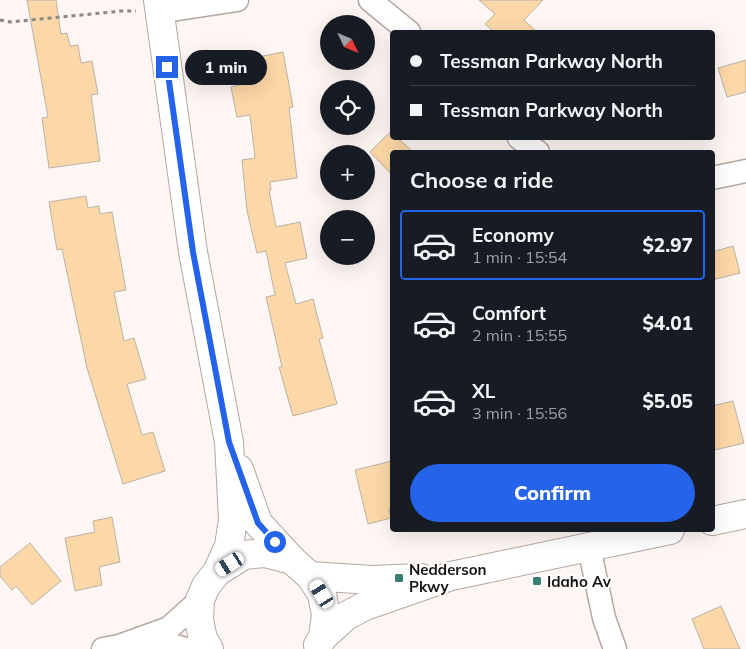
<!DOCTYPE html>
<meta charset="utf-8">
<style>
body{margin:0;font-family:Mulish,sans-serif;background:#20242c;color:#f1f3f6;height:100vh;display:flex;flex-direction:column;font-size:19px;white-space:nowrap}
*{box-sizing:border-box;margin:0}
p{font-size:16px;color:#9ea1a6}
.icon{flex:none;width:28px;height:28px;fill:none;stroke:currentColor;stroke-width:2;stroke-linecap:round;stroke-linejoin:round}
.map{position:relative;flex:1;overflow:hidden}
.sheet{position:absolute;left:390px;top:150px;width:325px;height:382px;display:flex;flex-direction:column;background:#171b24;border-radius:5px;box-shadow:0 5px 20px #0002}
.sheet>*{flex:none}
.guide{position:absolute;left:390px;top:30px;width:325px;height:110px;border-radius:5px;box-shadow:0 5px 20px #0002;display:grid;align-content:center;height:110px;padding:0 20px;background:#171b24}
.needle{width:32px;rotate:134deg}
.buttons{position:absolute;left:320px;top:15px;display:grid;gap:10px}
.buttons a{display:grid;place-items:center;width:55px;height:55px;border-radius:50%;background:#171b24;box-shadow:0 5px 20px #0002;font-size:25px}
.end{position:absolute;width:22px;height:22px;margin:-11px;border:6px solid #2563eb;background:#fff;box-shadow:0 0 0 2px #fff}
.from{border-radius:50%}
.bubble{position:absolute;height:35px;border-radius:18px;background:#171b24;box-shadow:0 5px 20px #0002;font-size:16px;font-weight:800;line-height:35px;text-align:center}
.car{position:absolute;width:15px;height:30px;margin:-15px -8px;border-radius:6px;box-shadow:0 0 4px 1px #0007;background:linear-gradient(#fff 24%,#345 0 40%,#fff 0 76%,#345 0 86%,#fff 0)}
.guide b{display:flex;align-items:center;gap:18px;height:48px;font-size:19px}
.guide b+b{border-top:1px solid #363941}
.guide i{width:12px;height:12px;background:#f1f3f6}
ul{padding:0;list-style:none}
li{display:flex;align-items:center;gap:15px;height:70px;margin:0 10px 8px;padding:0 10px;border:2px solid transparent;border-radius:5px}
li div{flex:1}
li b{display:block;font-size:19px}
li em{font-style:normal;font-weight:800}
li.selected{border-color:#2563eb}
li>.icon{width:45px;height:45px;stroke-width:1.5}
h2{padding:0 20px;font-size:22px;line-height:60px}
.cta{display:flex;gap:10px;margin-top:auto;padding:10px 20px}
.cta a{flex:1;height:58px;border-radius:30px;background:#2563eb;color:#fff;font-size:20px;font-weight:800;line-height:58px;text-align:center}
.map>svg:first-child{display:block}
.building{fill:#fcd7a7;stroke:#bab2a8}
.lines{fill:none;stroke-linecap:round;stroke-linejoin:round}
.street-casing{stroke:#b4a7a2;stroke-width:25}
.secondary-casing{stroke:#b4a7a2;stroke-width:30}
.path{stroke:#8d8783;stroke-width:3;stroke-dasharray:4 4;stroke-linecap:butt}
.street{stroke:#fff;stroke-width:22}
.secondary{stroke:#fff;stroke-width:28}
.route{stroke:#2563eb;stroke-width:6}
.poi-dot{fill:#3a7e72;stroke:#fff;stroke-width:2}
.labels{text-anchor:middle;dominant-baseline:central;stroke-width:4.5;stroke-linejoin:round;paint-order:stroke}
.poi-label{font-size:15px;font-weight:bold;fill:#15110f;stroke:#fff;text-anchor:start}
</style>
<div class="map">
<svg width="746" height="649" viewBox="0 0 746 649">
<rect width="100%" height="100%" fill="#fef6f2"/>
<path class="building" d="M27,0h29l5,34 6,-1 3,13 8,-1 3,18 11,-2 6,33 -7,1 9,66 -51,7 -7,-50 6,-1z
M479,0h64l-19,20 13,12h-43l-9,-8 10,-10z
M283,52l10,55 -4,1 8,70 -27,4 1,8h-2l7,37 24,-5 7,36 -22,5 11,41 17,-5 10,39 -4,1 18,65 -44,12 -14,-49h3l-16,-70 9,-2 -9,-44 -9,2 -10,-42 -5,-51 13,-2 -5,-43 -13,2 -6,-30 13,-3 -2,-8 14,-3 -3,-15z
M746,60v32l-19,5 -9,-29z
M392,130v8h6l15,14h-21v23l-22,-23z
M86,196l2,12 11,-2 1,8 12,-2 14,78 -12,2 10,49 10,-3 12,41 -19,5 15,51 11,-3 12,39 -42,13 -36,-116 -25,-119 -5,1 -8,-48z
M733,246l7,27 -28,7v-28z
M733,401l11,42 -29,7 -3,-11v-33z
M392,461v47l-3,1 2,9 -23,6 -13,-54z
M112,517l8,45 -21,5 3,18 -27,6 -10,-53 30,-6 -2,-11z
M30,543l31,38 -29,24 -16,-19 -4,4 -12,-14v-9z
M721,606l19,43h-36l-12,-30z"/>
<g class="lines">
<g class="street-casing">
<path id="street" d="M370,0l39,32
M159,12l78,-12
M519,138l19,14
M712,178l34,-7
M589,547l15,71 11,31
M138,645h32l17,4
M103,649l16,-3 50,-18 31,-28"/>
</g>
<g class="secondary-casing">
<path id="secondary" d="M158,0l35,252 36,190 4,78 -4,26 -12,26
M239,469l19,54 34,37
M712,521l34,-7
M310,576l62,4 49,-2
M323,637l23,-21 19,-10 86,-30 219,-46
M209,649l-6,-10 -4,-19 1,-20 6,-14 11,-14 27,-17 21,-2 27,7 18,16 12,18 4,21 -3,22 -5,8"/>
</g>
<path class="path" d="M0,20l10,2 112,-11h14"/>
<use href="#street" class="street"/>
<use href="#secondary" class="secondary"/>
</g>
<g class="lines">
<path class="route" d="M167,67l26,185 36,190 29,81 17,19"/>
</g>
<g class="poi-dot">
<rect x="394" y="573" width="10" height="10" rx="2.5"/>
<rect x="532" y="576" width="10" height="10" rx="2.5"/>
</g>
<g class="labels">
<g class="poi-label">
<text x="409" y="569">Nedderson<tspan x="409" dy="17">Pkwy</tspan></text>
<text x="547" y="581">Idaho Av</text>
</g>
</g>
</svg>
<div class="buttons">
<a><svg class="needle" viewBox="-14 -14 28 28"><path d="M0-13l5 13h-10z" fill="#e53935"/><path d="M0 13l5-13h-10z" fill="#9ea1a6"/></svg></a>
<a><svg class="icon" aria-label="locate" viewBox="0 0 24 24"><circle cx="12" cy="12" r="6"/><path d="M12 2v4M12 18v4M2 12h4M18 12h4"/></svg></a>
<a>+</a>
<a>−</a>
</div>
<i class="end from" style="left:275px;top:542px"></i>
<i class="end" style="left:167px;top:67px"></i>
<div class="bubble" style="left:185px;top:50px;width:82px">1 min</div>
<i class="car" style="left:230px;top:564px;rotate:238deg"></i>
<i class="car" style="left:322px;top:594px;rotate:328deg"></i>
<div class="guide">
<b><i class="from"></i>Tessman Parkway North</b>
<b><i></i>Tessman Parkway North</b>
</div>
<section class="sheet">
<h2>Choose a ride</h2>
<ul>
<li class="selected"><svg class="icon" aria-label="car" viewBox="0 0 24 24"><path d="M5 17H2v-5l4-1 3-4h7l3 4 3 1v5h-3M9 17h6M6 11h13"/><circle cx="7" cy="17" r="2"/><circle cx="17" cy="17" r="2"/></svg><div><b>Economy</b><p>1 min · 15:54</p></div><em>$2.97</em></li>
<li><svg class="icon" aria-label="car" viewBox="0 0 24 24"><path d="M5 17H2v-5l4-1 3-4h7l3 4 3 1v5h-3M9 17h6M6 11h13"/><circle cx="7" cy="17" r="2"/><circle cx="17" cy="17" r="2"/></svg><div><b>Comfort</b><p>2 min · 15:55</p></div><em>$4.01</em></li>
<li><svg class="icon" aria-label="car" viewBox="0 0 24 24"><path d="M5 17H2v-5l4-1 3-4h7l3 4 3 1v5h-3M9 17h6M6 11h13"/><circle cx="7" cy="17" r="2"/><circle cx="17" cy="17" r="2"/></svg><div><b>XL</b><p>3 min · 15:56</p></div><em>$5.05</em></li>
</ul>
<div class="cta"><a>Confirm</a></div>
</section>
</div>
